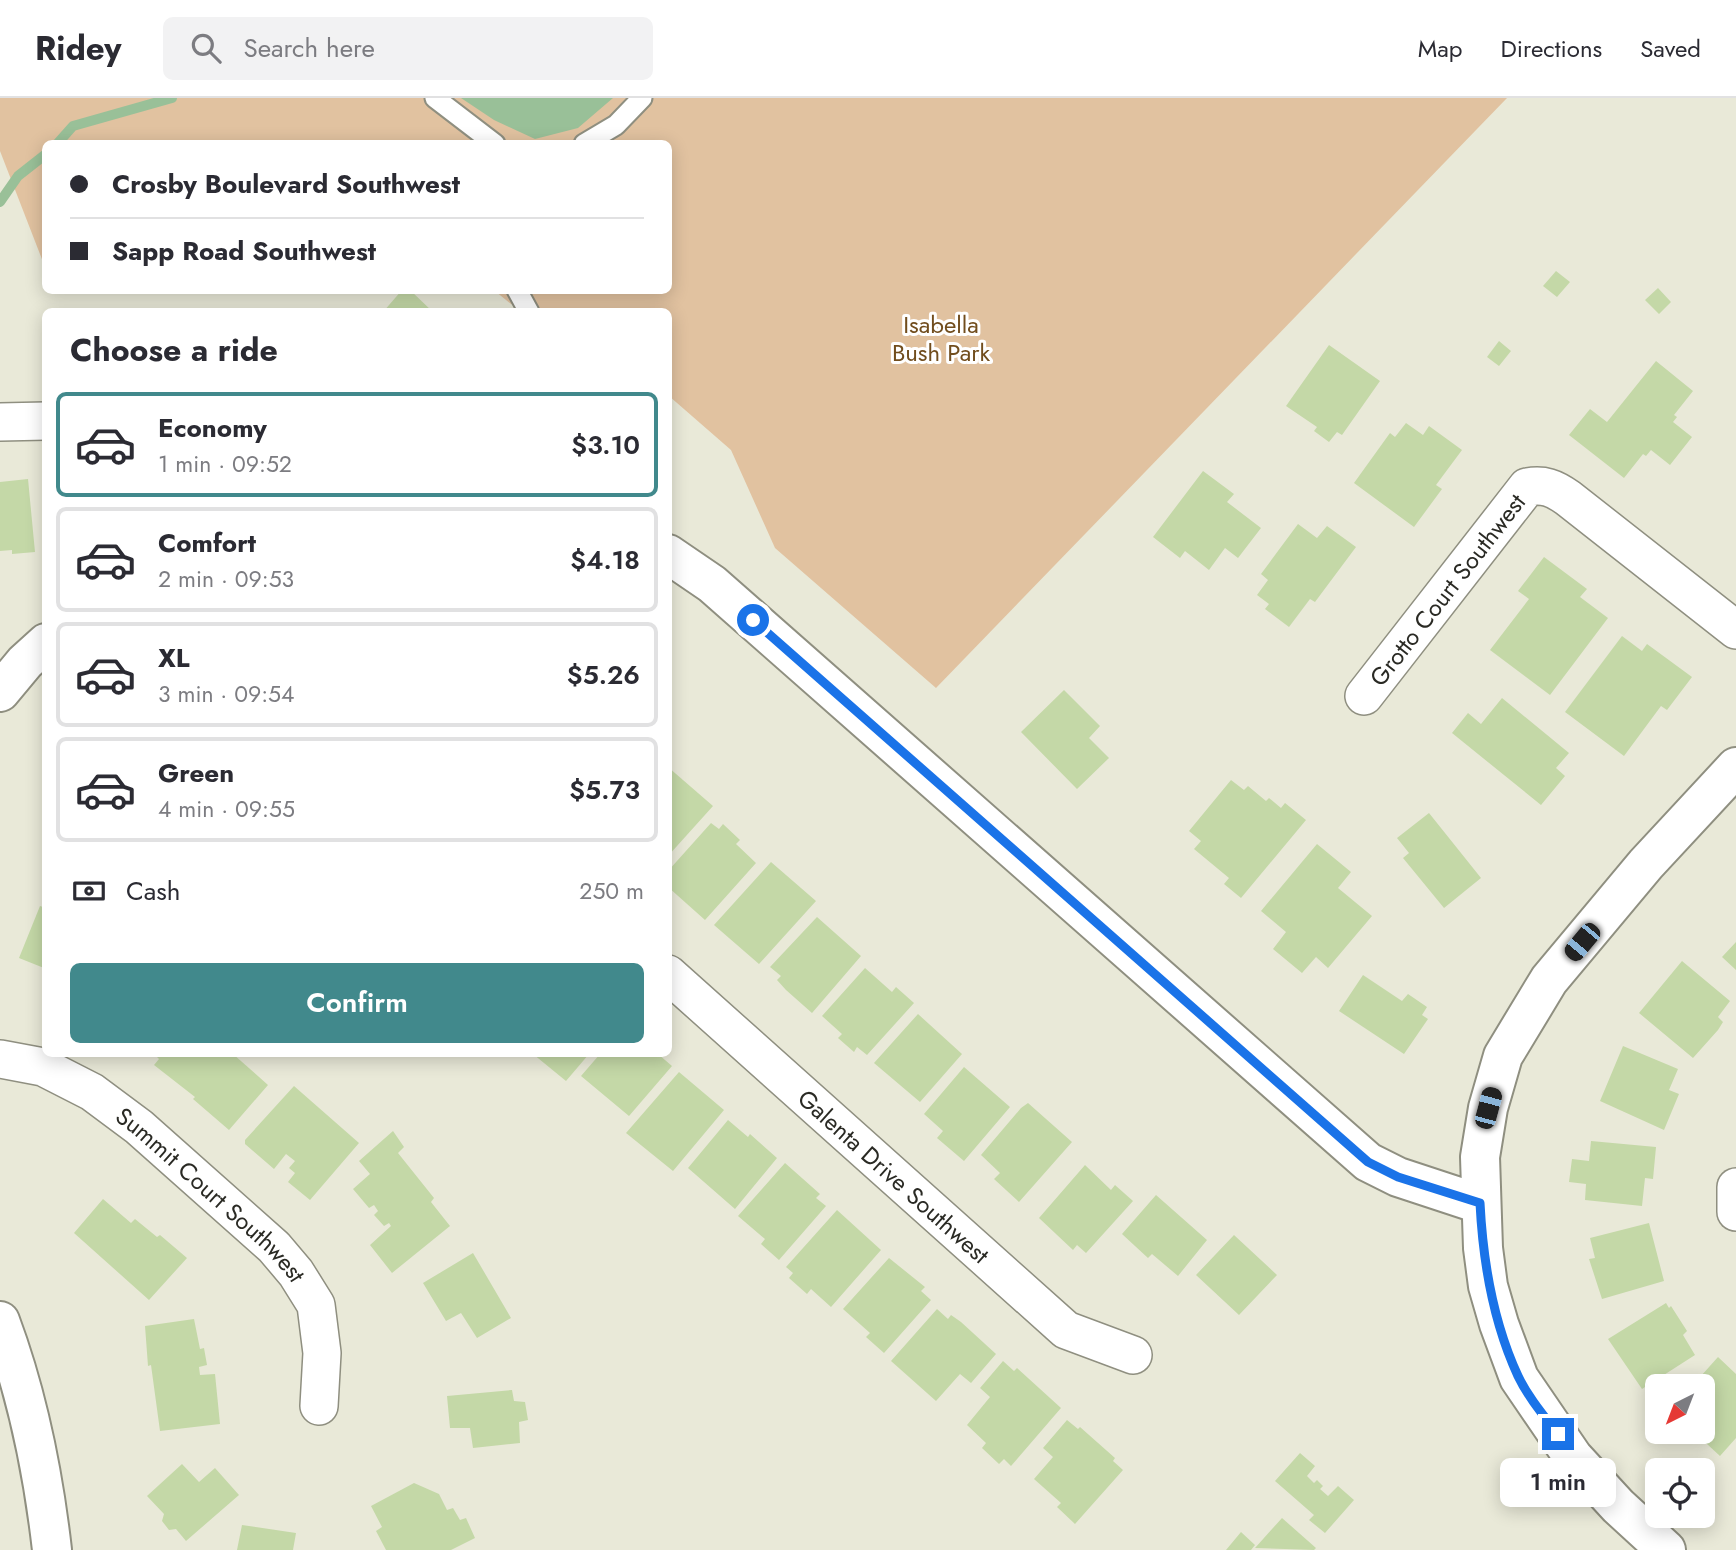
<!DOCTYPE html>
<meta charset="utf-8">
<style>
body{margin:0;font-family:Jost,sans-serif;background:#f2f2f3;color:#2b2b33;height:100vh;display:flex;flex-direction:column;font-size:26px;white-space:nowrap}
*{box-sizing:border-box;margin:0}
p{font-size:23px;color:#7c7c81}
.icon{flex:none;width:38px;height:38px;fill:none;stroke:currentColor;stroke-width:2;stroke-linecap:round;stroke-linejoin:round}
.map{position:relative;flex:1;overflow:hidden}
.sheet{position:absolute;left:42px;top:210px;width:630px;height:749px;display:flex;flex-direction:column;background:#fff;border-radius:10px;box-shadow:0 4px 18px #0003}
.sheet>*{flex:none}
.guide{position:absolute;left:42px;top:42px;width:630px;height:154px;border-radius:10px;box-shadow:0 4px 18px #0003;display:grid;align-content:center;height:154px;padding:0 28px;background:#fff}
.needle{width:46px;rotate:222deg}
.tools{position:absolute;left:1645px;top:1276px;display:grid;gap:14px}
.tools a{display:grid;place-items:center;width:70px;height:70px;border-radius:10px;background:#fff;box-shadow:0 4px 18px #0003;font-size:35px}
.end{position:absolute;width:32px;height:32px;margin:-16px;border:9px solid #1a73e8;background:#fff;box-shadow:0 0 0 4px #fff}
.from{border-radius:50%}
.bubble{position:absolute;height:49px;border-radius:10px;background:#fff;box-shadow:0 4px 18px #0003;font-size:23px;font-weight:600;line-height:49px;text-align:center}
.car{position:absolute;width:21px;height:42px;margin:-21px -10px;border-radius:9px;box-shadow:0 0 5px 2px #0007;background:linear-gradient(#222 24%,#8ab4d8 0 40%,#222 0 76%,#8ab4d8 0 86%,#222 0)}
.guide b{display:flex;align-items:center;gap:24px;height:66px;font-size:26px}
.guide b+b{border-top:2px solid #e1e1e2}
.guide i{width:18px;height:18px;background:#2b2b33}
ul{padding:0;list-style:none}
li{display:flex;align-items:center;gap:21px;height:105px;margin:0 14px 10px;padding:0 14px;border:4px solid #e1e1e2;border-radius:10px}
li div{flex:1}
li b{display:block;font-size:26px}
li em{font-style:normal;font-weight:600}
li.selected{border-color:#41898c}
li>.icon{width:63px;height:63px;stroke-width:1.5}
h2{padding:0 28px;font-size:32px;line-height:84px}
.pay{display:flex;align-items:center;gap:18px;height:77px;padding:0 28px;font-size:26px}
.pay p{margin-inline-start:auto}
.primary-button{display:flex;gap:14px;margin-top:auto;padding:14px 28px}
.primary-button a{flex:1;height:80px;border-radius:10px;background:#41898c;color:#fff;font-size:28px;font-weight:600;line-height:80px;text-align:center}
header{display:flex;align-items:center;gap:42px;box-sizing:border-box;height:98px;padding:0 35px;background:#fff;border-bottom:2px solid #e1e1e2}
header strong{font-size:33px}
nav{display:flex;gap:38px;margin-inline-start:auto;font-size:24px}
.search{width:490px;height:63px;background:#f2f2f3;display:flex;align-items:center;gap:18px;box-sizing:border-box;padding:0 24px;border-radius:10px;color:#7c7c81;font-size:26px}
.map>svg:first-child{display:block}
.green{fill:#e1c2a0}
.water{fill:#99c098}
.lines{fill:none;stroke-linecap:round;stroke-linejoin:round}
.stream{stroke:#99c098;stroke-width:10}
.building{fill:#c4d8a7}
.service-casing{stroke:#8f8f80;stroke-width:23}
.minor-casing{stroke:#8f8f80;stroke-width:40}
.tertiary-casing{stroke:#8f8f80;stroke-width:42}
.service{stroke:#fff;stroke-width:19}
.minor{stroke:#fff;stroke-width:37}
.tertiary{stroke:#fff;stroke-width:38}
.route{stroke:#1a73e8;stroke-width:9}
.labels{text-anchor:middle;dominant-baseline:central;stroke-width:6;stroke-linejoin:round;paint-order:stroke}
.park-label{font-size:24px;fill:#714d1d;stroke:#fff}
.street-label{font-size:24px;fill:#2a2a24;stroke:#fff}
</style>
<header>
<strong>Ridey</strong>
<div class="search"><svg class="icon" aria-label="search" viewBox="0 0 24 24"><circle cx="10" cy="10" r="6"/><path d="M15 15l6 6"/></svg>Search here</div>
<nav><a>Map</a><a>Directions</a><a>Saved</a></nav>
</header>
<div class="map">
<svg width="1736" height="1452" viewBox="0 0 1736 1452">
<rect width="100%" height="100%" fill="#e9e9d8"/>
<path class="green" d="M0,0h1507l-571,590 -161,-140 -44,-98 -62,-54 -1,-84 -141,-1 -16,-7 -16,-13 173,-1v-146h-622l-1,123 -45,-116z"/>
<path class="water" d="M461,0h152l-35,30 -43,11 -41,-19z"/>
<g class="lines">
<path class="stream" d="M57,46l16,-18 99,-28
M0,104l18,-26 28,-22"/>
</g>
<path class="building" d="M1556,173l14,11 -13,15 -14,-11z
M1658,190l13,14 -12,12 -14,-14z
M402,192h8l23,22h-50z
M1499,243l12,10 -12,15 -12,-9z
M1329,247l51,36 -38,54 -5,-3 -8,10 -15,-11 3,-4 -31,-21z
M1656,263l37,30 -19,24 3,2 -4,5 19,15 -22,28 -19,-15 -5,6 -3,-2 -19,24 -55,-43 21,-26 17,13z
M1406,325l17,12 6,-9 33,24 -26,35 6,4 -28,38 -60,-44 36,-50 5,4z
M1203,373l31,23 -7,8 34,26 -23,30 -13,-10 -16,22 -24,-19 -5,7 -27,-21z
M28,381l7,73 -23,2v-4l-12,1v-69z
M1298,426l19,14 10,-12 29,21 -41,55 -5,-3 -21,28 -24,-18 4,-5 -12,-9 11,-15 -7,-6z
M1544,459l43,32 -7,8 28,21 -58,77 -60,-45 39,-51 -11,-8z
M1622,538l20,15 5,-7 45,33 -25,33 -6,-4 -37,50 -59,-44z
M1064,592l36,36 -11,12 20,20 -32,31 -56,-57z
M1502,600l67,55 -13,15 9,8 -24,29 -89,-72 16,-20 13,11z
M668,669l45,39 -45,50z
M1231,682l13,10 4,-4 18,15 3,-3 12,10 4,-5 21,17 -65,78 -17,-14 5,-6 -35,-29 7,-8 -12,-10z
M1429,715l52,65 -37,30 -41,-50 6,-5 -12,-15z
M711,725l8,6 4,-5 17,16 -4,4 20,19 -51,57 -37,-33v-16z
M1317,746l34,28 -13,16 34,28 -44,52 -12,-11 -14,16 -29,-24 13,-17 -25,-21z
M771,764l45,39 -57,63 -45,-39z
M40,808l6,2v66l-4,-2 2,-4 -25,-10z
M817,819l44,39 -49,57 -26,-23 -9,-10 4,-4 -11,-9z
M1736,844v28l-14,-13z
M1682,863l48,40 -12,16 5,5 -5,8 -25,28 -54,-45z
M865,870l27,24 4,-5 18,16 -47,52 -10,-8 -3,5 -16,-14 4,-4 -20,-18z
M1363,877l39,26 6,-7 19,13 -5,8 6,4 -24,35 -65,-43z
M918,916l44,40 -42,48 -46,-39z
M1623,948l55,23 -9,21 10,4 -15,36 -64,-29z
M160,956h73l35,31 -39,45 -36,-31 2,-2 -41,-32 5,-6 -2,-2z
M533,956h56l-23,27z
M600,956h58l14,12 -43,50 -48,-40z
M964,969l46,40 -46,54 -27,-23 6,-7 -19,-17z
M679,974l45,38 -51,61 -47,-38z
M294,988l65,57 -49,57 -22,-18 7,-9 -6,-5 6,-7 -9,-7 -12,15 -29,-25v-4z
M1028,1005l44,39 -53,60 -25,-23 6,-6 -19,-18 40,-47z
M728,1022l20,17 2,-3 27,24 -42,51 -47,-41z
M393,1033l11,16 -6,6 36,45 -3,4 19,24 -58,47 -22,-28 21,-19 -2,-3 -5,3 -10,-11 4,-4 -4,-6 -5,3 -16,-19 17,-15 -11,-13z
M1591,1043l65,6 -3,32 -8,-1 -3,28 -57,-6 1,-16 -17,-2 3,-23 17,2z
M785,1065l35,31 -4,4 10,8 -47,54 -18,-16 4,-5 -27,-23z
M1085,1067l26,25 4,-5 18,16 -47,52 -9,-8 -4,5 -34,-32z
M1156,1097l51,45 -29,36 -26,-22 -4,4 -26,-24z
M103,1101l28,24 4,-4 22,18 3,-2 27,23 -38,42 -75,-67z
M837,1112l44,40 -50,57 -20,-18 -4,5 -18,-16 4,-5 -7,-6z
M1649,1125l15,58 -62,18 -13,-40 6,-1 -5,-20z
M1234,1137l43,40 -38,40 -43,-40z
M473,1155l38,65 -34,20 -16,-25 -15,8 -23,-38z
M889,1160l36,29 -4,4 10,9 -47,53 -18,-16 4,-4 -27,-24z
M1666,1205l3,5 2,-2 16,25 -4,4 12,20 -53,34 -34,-50z
M937,1211l11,10 3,-4 10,7 35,32 -25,29 -11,-9 -24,27 -45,-40z
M194,1221l6,30 4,-1 3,17 -8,2 1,8 15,-1 5,50 -60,7 -9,-66 -3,1 -3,-40z
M1718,1259l18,17v64l-16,18 -26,-24h9v-46h-11z
M1003,1263l11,10 3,-3 44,40 -50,58 -7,-7 -5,5 -17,-16 4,-5 -19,-18 23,-28 -10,-9z
M512,1292l2,11 11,1 3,18 -9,2 1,21 -47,5 -3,-20h-20l-3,-32z
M1067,1322l11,9 2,-2 35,31 -2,3 10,9 -48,54 -18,-17 4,-4 -27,-24 19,-22 -10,-9z
M1300,1355l15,13 -8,10 7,7 3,-3 6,6 -3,3 8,7 10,-10 16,14 -29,33 -16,-13 5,-5 -39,-34z
M182,1366l17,18 16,-14 24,27 -53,46 -10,-12 -7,1 -7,-9 2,-7 -17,-18z
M414,1385l25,11 8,16 6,-2 7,12 6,-2 9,20 -24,12h-65l-10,-19 6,-4 -11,-21z
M1282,1420l34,30 -2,2 -59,-2z
M242,1427l54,8 -3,17h-56z
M1241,1434l14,13 -4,5h-25z"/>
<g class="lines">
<g class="service-casing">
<path id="service" d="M435,0l60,46
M584,46l32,-19 26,-27
M517,192l12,22"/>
</g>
<g class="minor-casing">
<g id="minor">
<path d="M0,324l46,-1"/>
<path id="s1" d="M1364,598l163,-209c17,-3 27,1 41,11l168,132"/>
<path id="s2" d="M668,876l398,356 67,25"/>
<path id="s3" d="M0,961l43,8 49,25 47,35 135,120 22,26 20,32 6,48 -3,53"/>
<path d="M1736,1089v25"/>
</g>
</g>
<g class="tertiary-casing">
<path id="tertiary" d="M668,456l44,30 656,578 30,15 82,27
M0,594l25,-30 21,-19
M0,1223c28,75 43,150 52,229
M1666,1452l-48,-44 -45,-49 -54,-79 -20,-54 -11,-38 -5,-38 -3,-91 8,-49 15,-52 46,-76 97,-116 90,-97"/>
</g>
<use href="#service" class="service"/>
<use href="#minor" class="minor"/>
<use href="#tertiary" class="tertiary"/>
</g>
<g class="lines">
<path class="route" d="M753,522l615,542 30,15 82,26c3,60 13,119 38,173 10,21 26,40 40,58"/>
</g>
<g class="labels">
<g class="park-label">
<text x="941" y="226">Isabella<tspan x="941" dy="28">Bush Park</tspan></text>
</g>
<g class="street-label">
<text stroke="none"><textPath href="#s1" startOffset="135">Grotto Court Southwest</textPath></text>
<text stroke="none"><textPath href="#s2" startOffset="303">Galenta Drive Southwest</textPath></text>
<text stroke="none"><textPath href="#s3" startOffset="256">Summit Court Southwest</textPath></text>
</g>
</g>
</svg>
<div class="tools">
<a><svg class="needle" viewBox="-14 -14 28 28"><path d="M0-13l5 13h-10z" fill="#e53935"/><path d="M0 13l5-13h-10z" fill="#7c7c81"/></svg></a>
<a><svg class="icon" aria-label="locate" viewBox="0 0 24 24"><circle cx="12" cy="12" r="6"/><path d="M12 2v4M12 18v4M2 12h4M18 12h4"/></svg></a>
</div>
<i class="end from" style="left:753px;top:522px"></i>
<i class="end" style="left:1558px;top:1336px"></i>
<div class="bubble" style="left:1500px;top:1360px;width:116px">1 min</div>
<i class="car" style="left:1582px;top:844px;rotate:220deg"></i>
<i class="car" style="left:1488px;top:1010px;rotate:15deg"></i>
<div class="guide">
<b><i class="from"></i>Crosby Boulevard Southwest</b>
<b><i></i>Sapp Road Southwest</b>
</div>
<section class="sheet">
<h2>Choose a ride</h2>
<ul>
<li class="selected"><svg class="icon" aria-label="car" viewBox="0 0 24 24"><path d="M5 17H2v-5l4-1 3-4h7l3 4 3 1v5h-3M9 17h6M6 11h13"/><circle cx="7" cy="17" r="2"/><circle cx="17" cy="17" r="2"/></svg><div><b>Economy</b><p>1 min · 09:52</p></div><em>$3.10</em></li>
<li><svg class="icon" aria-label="car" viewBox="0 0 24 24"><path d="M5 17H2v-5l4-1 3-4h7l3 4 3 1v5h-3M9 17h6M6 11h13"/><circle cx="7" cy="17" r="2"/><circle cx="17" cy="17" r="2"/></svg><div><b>Comfort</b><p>2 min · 09:53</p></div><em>$4.18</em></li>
<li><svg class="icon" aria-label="car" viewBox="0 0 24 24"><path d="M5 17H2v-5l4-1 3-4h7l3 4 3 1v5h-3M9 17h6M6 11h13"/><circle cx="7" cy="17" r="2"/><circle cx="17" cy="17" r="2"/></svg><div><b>XL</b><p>3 min · 09:54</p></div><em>$5.26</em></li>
<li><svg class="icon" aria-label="car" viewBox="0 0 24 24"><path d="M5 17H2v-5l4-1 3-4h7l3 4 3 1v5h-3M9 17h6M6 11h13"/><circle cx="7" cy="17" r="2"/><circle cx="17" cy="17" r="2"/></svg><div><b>Green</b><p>4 min · 09:55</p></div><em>$5.73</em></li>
</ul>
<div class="pay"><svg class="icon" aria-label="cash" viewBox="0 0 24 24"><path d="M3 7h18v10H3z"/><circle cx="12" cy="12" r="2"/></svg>Cash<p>250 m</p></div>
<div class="primary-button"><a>Confirm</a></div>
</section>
</div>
